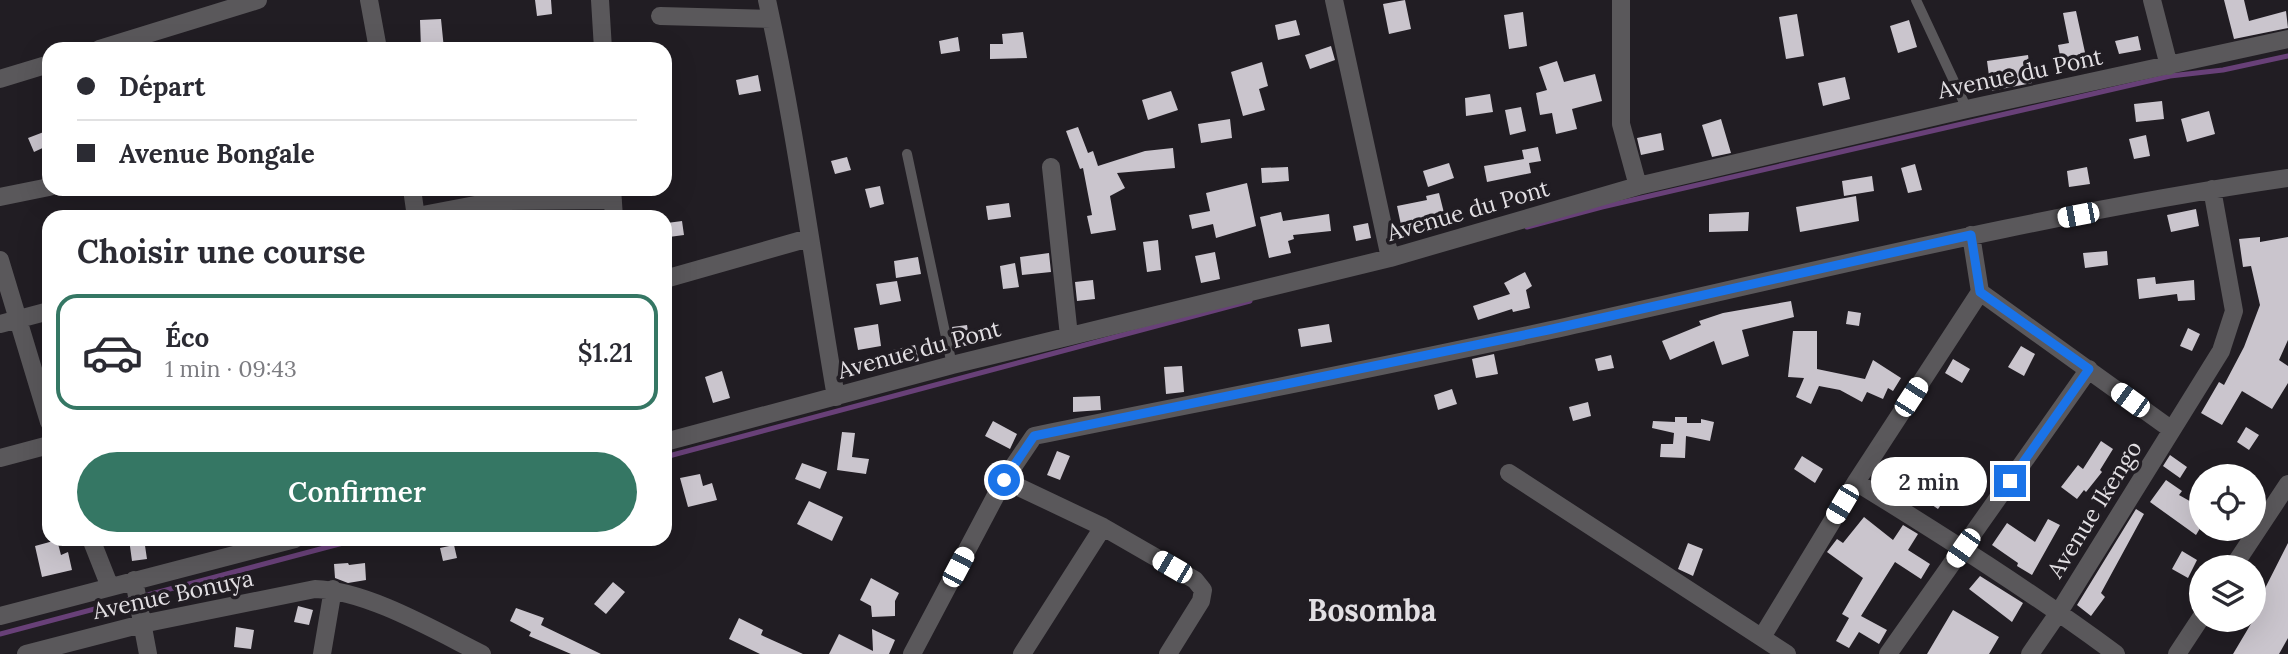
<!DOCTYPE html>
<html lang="fr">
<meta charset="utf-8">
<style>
body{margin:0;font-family:Lora,serif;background:#f7f7f7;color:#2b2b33;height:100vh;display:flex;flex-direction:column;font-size:26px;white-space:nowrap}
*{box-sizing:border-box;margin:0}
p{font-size:23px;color:#7c7c81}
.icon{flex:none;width:38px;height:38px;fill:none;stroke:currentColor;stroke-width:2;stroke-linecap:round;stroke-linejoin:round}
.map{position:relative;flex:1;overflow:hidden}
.panel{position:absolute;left:42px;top:210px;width:630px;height:336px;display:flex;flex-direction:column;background:#fff;border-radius:21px;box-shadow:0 7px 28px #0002}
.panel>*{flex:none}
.hud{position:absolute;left:42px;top:42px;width:630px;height:154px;border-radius:21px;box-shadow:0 7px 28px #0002;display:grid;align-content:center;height:154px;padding:0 35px;background:#fff}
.tools{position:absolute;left:2189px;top:464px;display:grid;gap:14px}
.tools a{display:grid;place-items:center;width:77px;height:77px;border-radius:50%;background:#fff;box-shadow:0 7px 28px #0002;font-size:35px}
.end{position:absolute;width:32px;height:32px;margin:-16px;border:9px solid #1a73e8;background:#fff;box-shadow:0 0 0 4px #fff}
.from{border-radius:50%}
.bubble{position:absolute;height:49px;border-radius:24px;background:#fff;box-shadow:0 7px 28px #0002;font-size:23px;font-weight:600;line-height:49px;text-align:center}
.car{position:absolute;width:21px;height:42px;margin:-21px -10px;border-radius:9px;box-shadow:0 0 5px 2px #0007;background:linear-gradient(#fff 24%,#345 0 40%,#fff 0 76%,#345 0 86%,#fff 0)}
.hud b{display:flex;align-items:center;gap:24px;height:66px;font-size:26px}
.hud b+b{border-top:2px solid #e1e1e2}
.hud i{width:18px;height:18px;background:#2b2b33}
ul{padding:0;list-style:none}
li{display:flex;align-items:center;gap:21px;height:116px;margin:0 14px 10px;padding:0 21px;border:4px solid transparent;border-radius:21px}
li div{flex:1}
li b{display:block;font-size:26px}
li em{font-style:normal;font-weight:600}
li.current{border-color:#357764}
li>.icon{width:63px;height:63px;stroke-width:1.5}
h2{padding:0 35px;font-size:32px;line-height:84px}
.primary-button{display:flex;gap:14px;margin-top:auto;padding:14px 35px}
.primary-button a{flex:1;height:80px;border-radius:42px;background:#357764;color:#fff;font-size:28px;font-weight:600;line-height:80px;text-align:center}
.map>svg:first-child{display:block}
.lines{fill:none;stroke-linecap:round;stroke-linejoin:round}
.stream{stroke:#684078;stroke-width:5}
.building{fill:#cac5cd}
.service{stroke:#5a585b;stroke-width:10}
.minor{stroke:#5a585b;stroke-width:18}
.route{stroke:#1a73e8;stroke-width:9}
.labels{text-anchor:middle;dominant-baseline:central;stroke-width:7;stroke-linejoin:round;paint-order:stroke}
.street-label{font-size:23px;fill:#e2dfe3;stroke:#211d23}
.district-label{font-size:30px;font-weight:bold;fill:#e2dfe3;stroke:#211d23}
</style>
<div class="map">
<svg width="2288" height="654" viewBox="0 0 2288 654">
<rect width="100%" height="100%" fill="#211d23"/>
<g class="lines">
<path class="stream" d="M1527,227l75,-20 568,-131 53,-6 65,-14
M665,457l585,-156
M0,634l358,-95"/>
</g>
<path class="building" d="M535,0h16l1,14 -15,2z
M1405,0l6,29 -22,5 -6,-30z
M2224,0h20l5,21 37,-10 2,17 -54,11z
M2076,11l10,46 -25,4 -3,-16 11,-2 -6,-30z
M1523,12l4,34 -18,3 -5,-34z
M1797,14l7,42 -18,3 -7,-42z
M441,19l3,30h-23l-1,-29z
M1296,20l4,15 -22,5 -3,-15z
M1909,20l8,27 -19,6 -8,-27z
M1023,32l4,26 -37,1v-15h13l-1,-10z
M2138,36l3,14 -22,4 -4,-13z
M958,37l2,14 -19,3 -2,-13z
M1331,46l4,14 -25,9 -5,-14z
M2028,55l4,28 -41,8 -4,-30z
M1557,61l7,21 31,-8 7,27 -30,8 5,20 -21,5 -4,-21 -12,2 -4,-22 11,-3 -8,-23z
M1262,62l6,24 -9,3 6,21 -22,6 -12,-44z
M758,75l3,16 -22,4 -3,-15z
M1845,77l5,22 -27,7 -5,-23z
M1171,91l7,19 -30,10 -6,-20z
M1490,94l3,18 -27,4 -1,-18z
M2162,101l2,18 -28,3 -2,-18z
M1521,107l5,24 -16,4 -5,-25z
M2209,111l6,23 -28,8 -6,-23z
M1230,119l2,19 -31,5 -3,-19z
M1721,119l10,34 -19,4 -10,-32z
M1078,127l10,26 5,-2 5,15 47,-15 28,-3 2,20 -58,5 8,15 -15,8 6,34 -25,4 -4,-18 5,-1 -9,-47 -3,1 -14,-38z
M49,130v15l-15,7 -6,-14z
M1661,133l3,17 -23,5 -4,-17z
M2146,135l4,21 -16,3 -5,-20z
M1538,147l3,14 -12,2 2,10 -44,9 -3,-16 40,-7 -2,-9z
M847,157l4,13 -16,4 -4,-13z
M1449,163l5,15 -26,9 -5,-16z
M1915,164l7,26 -14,3 -7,-25z
M1288,167l1,14 -27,2 -1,-15z
M2087,167l3,17 -21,3 -2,-16z
M1872,176l2,15 -30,5 -2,-15z
M1247,183l9,43 -40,12 -3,-14 -21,5 -3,-14 21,-4 -4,-18z
M880,186l4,18 -14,4 -5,-19z
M1439,193l5,20 -43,12 -4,-19 30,-6 -1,-4z
M1856,196l3,25 -59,11 -4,-25z
M1009,203l2,14 -23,3 -2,-14z
M2196,209l3,17 -28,6 -4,-17z
M1281,212l2,9 46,-7 2,17 -38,4 1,4 -6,2 3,12 -22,5 -9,-41z
M1749,212l-1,19 -39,1v-18z
M682,221l2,14 -15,2 -2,-14z
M1368,223l3,15 -15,3 -3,-15z
M2260,237v5l28,-5v103l-9,20 9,6v17l-16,26 -30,-18 -20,34 -21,-12 18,-31 5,3 20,-38 16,-42 -9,-39 -8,1 -4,-28z
M1158,240l3,30 -14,2 -4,-30z
M2107,251l1,14 -23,3 -2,-15z
M1215,252l5,27 -19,4 -6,-27z
M1049,253l2,19 -29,3 -2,-18z
M918,257l3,17 -25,4 -2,-17z
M1015,263l4,24 -16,2 -3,-23z
M1525,272l7,14 -6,4 4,18 -17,4 -1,-3 -34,11 -5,-14 37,-12 -6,-11z
M2155,277l1,7 38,-4 1,20 -17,1 -1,-7 -38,5 -2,-20z
M1093,280l2,19 -18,2 -2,-19z
M897,281l4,20 -21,4 -4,-21z
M1791,301l3,16 -52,13 7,26 -27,9 -8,-24 -44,19 -8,-19 39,-16 -2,-4 24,-8z
M1848,311l13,2 -2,13 -13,-2z
M878,324l3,22 -23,4 -4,-22z
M1329,324l3,18 -31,5 -3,-18z
M967,325l3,20 -14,2 -4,-20z
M2188,328l12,6 -8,17 -12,-5z
M1793,331h24v38l48,10 8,-19 28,18 -8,13 -5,-3 -5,11 -16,-7 -5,10 -22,-12 -21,-4 -8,18 -15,-7 8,-19 -16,-1z
M915,345l4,16 -22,5 -4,-16z
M2021,346l14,8 -11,22 -16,-9z
M1494,354l4,20 -22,4 -4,-19z
M1611,355l3,13 -16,3 -3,-12z
M1953,359l17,10 -8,14 -17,-10z
M1182,366l2,26 -18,2 -2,-27z
M722,371l8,27 -17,5 -8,-26z
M1452,389l5,15 -19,6 -4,-15z
M1100,396l1,14 -28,2v-15z
M1588,402l3,14 -18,5 -4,-14z
M1675,417h12v6h14v-4l13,3 -4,19 -24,-5 -1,22 -25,-1 1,-13h12l1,-11 -22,-5 1,-7 22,1z
M993,421l24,13 -7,15 -25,-13z
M2246,427l13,8 -10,15 -12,-8z
M842,432l13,1 -3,24 17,2 -3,15 -29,-4z
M2101,441l12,8 -13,21 2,2 -16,20 -2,-2 -7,9 -16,-12 17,-22 5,4z
M1057,451l13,5 -10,24 -13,-5z
M2170,455l17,12 -7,11 -17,-12z
M1802,456l21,13 -8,14 -21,-14z
M1919,460l23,15 -6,10 13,8 -11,16 -22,-15 -5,8 -14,-9z
M802,463l25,9 -7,17 -25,-10z
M700,474l3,12 9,-3 5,17 -29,7 -8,-29z
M2166,480l16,11 -3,4 23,13v17l-6,10 -46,-33z
M809,501l34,16 -11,24 -35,-17z
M2136,509l8,5 -43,79 4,4 -14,19 -14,-11z
M1864,517l29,23 10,-15 15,9 -10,16 22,14 -9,15 -26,-17 -34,54 26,14 -8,14 -20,-12 -10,16 -13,-7 13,-23 -7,-4 21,-36 -36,-26 10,-13 6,4z
M2048,519l12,6 -28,50 -15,-9 1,-3 -26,-18 15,-22 28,19z
M129,539h15l3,20 -15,2z
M57,540l4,15 7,-3 4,18 -30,7 -7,-31z
M1688,543l15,6 -10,27 -15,-7z
M2288,543v95l-9,16h-46l25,-42 -4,-2z
M454,545l3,13 -14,3 -3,-13z
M2182,551l15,9 -9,18 -16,-9z
M348,563l1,2 16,-2 1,17 -18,3 -13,-5 -1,-14z
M1980,576l43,27 -11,19 -43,-33z
M871,578l28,15 -4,8v15l-23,1 -1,-11 -11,-6z
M613,582l12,10 -19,22 -12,-10z
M298,606l15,4 -4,15 -15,-3z
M516,608l28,10 -3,7 60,29h-30l-42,-18 2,-4 -21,-11z
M1953,610l46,27 -10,17h-62z
M739,618l24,12 -2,5 42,19h-43l-31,-15z
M236,627l18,3 -3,19 -17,-2z
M872,629l23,11 -6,14h-60l10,-20 34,17z"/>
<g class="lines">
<path class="service" d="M1916,0l51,109
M907,154l45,211"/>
<path class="minor" d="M369,0l9,49
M600,0l3,49
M767,0c29,131 46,264 69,397
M1334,0l56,258
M1621,0v124l17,62
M2152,0l17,66
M660,16l111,3
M99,49l159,-49
M0,79l49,-15
M1051,167l18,169
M412,189l4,28
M612,189l2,28
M0,197l49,-10
M412,217l84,-16 117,-1
M0,260l49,162
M665,279l144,-41
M1980,292l192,138
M0,324l49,-13
M665,442l287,-77 438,-107 248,-72 329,-77 321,-70
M0,458l49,-13
M1509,473l278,181
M1004,480l99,47 92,53 8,10 -2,11 -33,53
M1856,482c89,55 176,110 260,172
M91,539l19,48
M2233,567l55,-83
M134,580l14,74
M0,616l295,-77
M1762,637l94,-155 124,-190 -9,-57
M26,654l116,-30 173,-35c51,1 121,42 167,65
M322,654l11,-65
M912,654l92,-174 30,-44c172,-35 345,-68 517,-106 245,-54 489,-116 737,-152
M1022,654l81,-127
M1888,654l201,-285
M2030,654l29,-42 162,-261 13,-40 -22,-122
M2177,654l25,-38"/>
</g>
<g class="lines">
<path class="route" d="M1004,480l30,-44 514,-106 423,-95 9,57 109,77 -79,112"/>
</g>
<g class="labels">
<g class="street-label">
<text transform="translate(2020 73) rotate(-12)">Avenue du Pont</text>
<text transform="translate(1468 210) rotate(-16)">Avenue du Pont</text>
<text transform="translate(919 349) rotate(-15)">Avenue du Pont</text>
<text transform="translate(2094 509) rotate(-58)">Avenue Ikengo</text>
<text transform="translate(173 594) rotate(-12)">Avenue Bonuya</text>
</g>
<g class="district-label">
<text x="1372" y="610">Bosomba</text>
</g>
</g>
</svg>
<div class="tools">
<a><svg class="icon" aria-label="locate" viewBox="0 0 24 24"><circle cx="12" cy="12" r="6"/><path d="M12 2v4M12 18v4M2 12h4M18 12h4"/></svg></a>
<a><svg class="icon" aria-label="layers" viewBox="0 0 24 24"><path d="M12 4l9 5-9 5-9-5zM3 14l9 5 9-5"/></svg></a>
</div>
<i class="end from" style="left:1004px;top:480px"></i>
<i class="end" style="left:2010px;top:481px"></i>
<div class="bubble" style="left:1871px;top:457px;width:116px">2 min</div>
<i class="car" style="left:2078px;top:215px;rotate:259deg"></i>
<i class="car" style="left:1911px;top:397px;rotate:33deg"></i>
<i class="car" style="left:2130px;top:400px;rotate:306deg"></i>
<i class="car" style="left:1842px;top:504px;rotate:211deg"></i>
<i class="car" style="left:1963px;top:548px;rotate:215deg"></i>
<i class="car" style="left:958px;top:567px;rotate:28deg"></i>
<i class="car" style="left:1172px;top:567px;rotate:300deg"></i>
<div class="hud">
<b><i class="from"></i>Départ</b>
<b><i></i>Avenue Bongale</b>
</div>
<section class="panel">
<h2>Choisir une course</h2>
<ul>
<li class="current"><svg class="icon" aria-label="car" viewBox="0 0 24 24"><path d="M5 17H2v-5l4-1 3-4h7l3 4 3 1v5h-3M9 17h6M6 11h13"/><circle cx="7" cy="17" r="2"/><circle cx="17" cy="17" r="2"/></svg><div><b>Éco</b><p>1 min · 09:43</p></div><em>$1.21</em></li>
</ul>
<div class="primary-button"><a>Confirmer</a></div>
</section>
</div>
